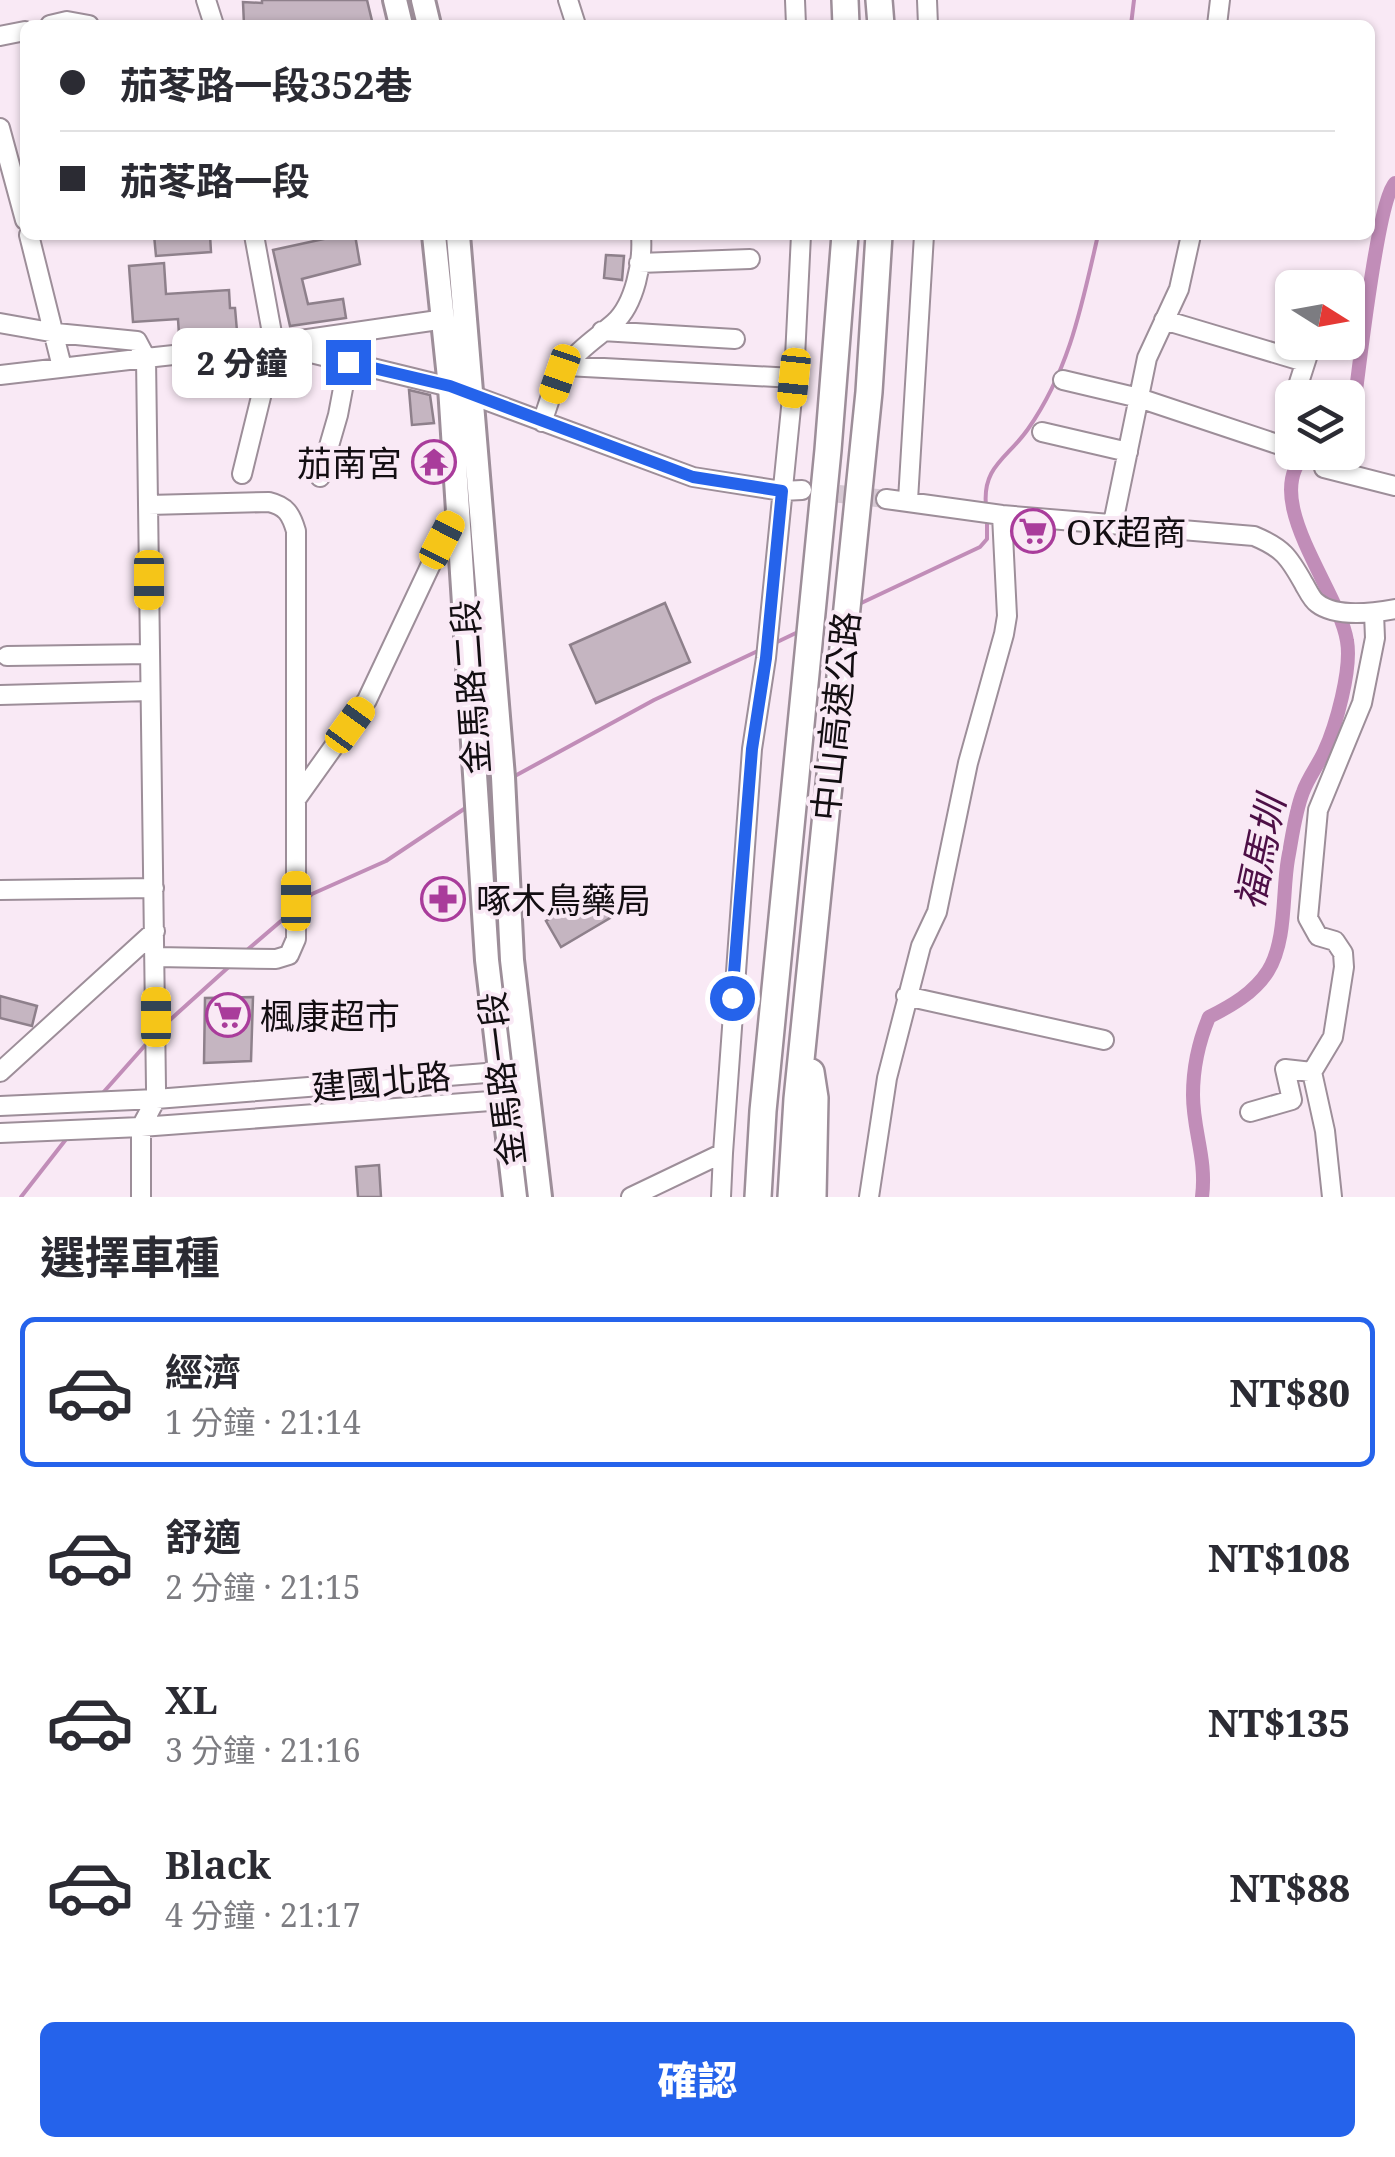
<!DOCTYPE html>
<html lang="zh-TW">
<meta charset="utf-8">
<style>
body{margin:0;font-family:"Noto Serif","Noto Sans TC",serif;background:#f2f2f3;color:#2b2b33;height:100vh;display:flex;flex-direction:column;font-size:38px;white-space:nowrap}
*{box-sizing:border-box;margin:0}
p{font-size:32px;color:#7c7c81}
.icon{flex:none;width:55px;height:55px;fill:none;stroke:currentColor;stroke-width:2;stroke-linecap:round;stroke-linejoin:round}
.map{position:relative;height:1197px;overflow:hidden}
.details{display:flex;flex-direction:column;background:#fff;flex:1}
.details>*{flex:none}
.top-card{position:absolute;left:20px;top:20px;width:1355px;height:220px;border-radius:15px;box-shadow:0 2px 8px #0004;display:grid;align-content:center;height:220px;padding:0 40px;background:#fff}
.needle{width:65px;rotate:101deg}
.controls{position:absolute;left:1275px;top:270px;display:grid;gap:20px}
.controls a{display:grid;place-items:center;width:90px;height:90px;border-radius:15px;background:#fff;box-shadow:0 2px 8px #0004;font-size:50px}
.end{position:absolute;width:45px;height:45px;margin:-22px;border:12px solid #2563eb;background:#fff;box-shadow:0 0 0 5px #fff}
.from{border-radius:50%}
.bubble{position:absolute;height:70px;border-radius:15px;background:#fff;box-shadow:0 2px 8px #0004;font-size:32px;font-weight:800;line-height:70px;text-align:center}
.car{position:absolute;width:30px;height:60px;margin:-30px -15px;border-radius:12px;box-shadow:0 0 8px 2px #0007;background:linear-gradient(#f5c518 24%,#345 0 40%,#f5c518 0 76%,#345 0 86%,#f5c518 0)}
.top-card b{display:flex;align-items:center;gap:35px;height:95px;font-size:38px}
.top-card b+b{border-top:2px solid #e1e1e2}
.top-card i{width:25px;height:25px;background:#2b2b33}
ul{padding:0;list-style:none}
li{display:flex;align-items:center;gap:30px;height:150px;margin:0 20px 15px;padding:0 20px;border:5px solid transparent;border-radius:15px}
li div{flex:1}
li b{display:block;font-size:38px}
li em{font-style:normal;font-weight:800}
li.on{border-color:#2563eb}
li>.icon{width:90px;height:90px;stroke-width:1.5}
h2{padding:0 40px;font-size:45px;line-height:120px}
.action{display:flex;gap:20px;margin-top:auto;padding:20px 40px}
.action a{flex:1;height:115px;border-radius:15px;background:#2563eb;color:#fff;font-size:40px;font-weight:800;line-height:115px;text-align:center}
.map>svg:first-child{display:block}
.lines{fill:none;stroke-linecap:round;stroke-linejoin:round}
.stream{stroke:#c18db8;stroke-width:4}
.canal{stroke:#c18db8;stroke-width:14}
.building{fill:#c5b5c1;stroke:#8e808b;stroke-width:2.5}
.minor-tunnel{stroke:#d6c8d3;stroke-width:18;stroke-dasharray:18 9;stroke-linecap:butt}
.minor-casing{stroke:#9d8e99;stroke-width:22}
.major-casing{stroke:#9d8e99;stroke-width:28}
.highway-casing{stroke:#9d8e99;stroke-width:30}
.minor{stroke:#fff;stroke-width:18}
.major{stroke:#fff;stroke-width:22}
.highway{stroke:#fff;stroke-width:25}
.route{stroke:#2563eb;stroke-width:12}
.labels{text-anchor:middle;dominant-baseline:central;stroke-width:8;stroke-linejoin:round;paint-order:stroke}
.poi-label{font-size:35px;fill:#130e12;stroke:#f9e9f5;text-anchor:start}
.street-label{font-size:35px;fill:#130e12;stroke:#f9e9f5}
.water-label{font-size:38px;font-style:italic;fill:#4d0f46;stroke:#f9e9f5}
</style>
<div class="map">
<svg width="1395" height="1197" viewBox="0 0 1395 1197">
<rect width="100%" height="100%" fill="#f9e9f5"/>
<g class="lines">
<path class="stream" d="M1131,25l3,-25
M986,506c-4,-40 22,-48 42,-77 42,-60 54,-125 70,-194
M857,605l123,-58 7,-8v-19
M775,643l23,-11
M513,777l141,-77 108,-51
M303,902l9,-8 74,-33 81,-54
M246,951l42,-36
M161,1028l71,-64
M101,1095l47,-53
M21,1197l46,-59"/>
<path class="canal" d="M1348,419l5,-5c5,-35 24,-214 42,-231
M1202,1197c5,-38 -9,-66 -9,-102 0,-26 6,-54 16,-78 22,-11 45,-24 59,-46 19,-31 14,-78 20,-112 4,-21 7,-47 15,-67 5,-14 15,-27 21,-40 12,-26 28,-83 23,-111 -8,-52 -91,-146 -39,-189"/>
</g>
<path class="building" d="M262,0h105l6,25h-129l-1,-23 19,1z
M154,235h56l1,17 -55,4z
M342,235h13l5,29 -58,15 6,25 35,-5 3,19 -56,8 -17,-76z
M606,255l18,1 -2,24 -18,-2z
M164,263l2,31 63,-4 1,18h5l2,23 -58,4 -1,-16 -45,3 -4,-56z
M409,390l21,5 4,28 -22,2z
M665,603l25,59 -94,41 -26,-58z
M595,892l15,26 -49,29 -15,-26z
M0,996l37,10 -5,20 -32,-8z
M253,997l-2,64 -47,2 1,-65z
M379,1165l2,32h-23l-2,-30z"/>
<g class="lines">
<path class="minor-tunnel" d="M812,491l74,8"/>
<g class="minor-casing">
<path id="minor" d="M206,0l8,25
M568,0l8,25
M795,0l1,25
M927,0l1,25
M50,25l17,-4 22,4
M1217,25l3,-25
M0,36l25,-5
M0,128l25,92
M29,235l33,132
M639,263l111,-4
M1164,320l141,42
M0,323l56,10 81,8 9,17 128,-14 176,43 243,90 89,14 20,-1
M602,331l133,8
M287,342l158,-23
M566,366l228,12
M0,375l146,-17 10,730v11l-15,28v70
M1063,380l76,18 141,47
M1294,398l18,-56
M542,422c7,-18 12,-42 25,-57 13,-17 31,-28 47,-42 21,-19 29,-61 27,-88
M1042,432l86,20
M1324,468l71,18
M242,474l32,-130 -20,-109
M320,477l18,-62 10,-53
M886,499l116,16 252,21c29,12 35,21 50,48 3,5 8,16 13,19 19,15 56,10 78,6
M908,500l16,-265
M148,505l121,-3c17,4 22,12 27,29v408l-7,16 -13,4 -120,-2
M1113,523l34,-165 32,-69 12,-54
M7,656l143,-2
M0,695l150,-4
M297,798l70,-98 91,-193
M0,890l154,-2
M906,996l198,44
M0,1072l155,-141
M1312,1072l13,59 7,66
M0,1106l156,-7 343,-27 27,8
M1250,1112l42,-12 -7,-31 27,3 21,-35 11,-70 -1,-14 -8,-12 -17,-5 -10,-18 10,-108 44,-107 13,-65 -1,-25
M0,1133l141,-6 363,-27 22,-20
M631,1197l92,-44 29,-404 14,-91 28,-280 7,-143
M721,1197l2,-44
M869,1197l18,-119 34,-132 16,-34 31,-149 36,-129 3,-18 -5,-101"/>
</g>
<g class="major-casing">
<path id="major" d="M395,0l6,25
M423,0l6,25
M434,235l16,152 37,573 28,237
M458,235l45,542 9,183 28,237"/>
</g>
<g class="highway-casing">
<path id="highway" d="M845,0l1,25
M879,0l2,25
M811,1072l4,26 -2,99
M758,1197l5,-86 65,-661 17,-215
M791,1197l6,-98 72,-707 10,-157"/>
</g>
<use href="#minor" class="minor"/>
<use href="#major" class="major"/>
<use href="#highway" class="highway"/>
</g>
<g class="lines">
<path class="route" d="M348,362l102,24 243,91 89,14 -16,167 -14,91 -20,249"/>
</g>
<defs>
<g id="temple-ring" transform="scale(2.25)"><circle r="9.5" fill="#f9e9f5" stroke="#a93c9b" stroke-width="1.5"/><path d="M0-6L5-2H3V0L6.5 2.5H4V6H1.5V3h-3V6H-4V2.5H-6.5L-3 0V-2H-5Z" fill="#a93c9b"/></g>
<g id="supermarket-ring" transform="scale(2.25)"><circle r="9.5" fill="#f9e9f5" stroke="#a93c9b" stroke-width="1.5"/><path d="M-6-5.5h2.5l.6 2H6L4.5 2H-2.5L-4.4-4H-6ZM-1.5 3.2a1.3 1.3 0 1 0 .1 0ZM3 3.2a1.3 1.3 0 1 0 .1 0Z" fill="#a93c9b"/></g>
<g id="pharmacy-ring" transform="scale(2.25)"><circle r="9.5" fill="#f9e9f5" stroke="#a93c9b" stroke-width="1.5"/><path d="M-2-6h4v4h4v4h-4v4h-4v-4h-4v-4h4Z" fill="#a93c9b"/></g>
</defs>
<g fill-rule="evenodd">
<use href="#temple-ring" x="434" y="462"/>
<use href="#supermarket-ring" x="1033" y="531"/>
<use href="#pharmacy-ring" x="443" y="899"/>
<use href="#supermarket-ring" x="228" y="1015"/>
</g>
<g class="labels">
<g class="poi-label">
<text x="402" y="462" text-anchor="end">茄南宮</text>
<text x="1066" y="531">OK超商</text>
<text x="476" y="899">啄木鳥藥局</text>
<text x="260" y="1015">楓康超市</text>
</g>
<g class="street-label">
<text transform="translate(470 687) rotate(-94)">金馬路二段</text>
<text transform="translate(835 716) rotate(-84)">中山高速公路</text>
<text transform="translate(501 1079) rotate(-97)">金馬路一段</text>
<text transform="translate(381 1081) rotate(-5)">建國北路</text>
</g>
<g class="water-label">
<text transform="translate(1259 853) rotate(-78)">福馬圳</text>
</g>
</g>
</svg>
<div class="controls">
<a><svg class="needle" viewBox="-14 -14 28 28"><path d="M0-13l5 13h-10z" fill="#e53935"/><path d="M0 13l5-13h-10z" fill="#7c7c81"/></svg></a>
<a><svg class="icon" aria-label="layers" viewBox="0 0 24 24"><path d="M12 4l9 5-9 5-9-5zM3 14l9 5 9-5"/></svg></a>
</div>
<i class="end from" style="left:732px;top:998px"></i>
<i class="end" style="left:348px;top:362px"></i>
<div class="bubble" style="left:172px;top:328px;width:140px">2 分鐘</div>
<i class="car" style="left:560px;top:374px;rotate:199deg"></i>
<i class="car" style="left:794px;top:378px;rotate:186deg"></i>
<i class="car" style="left:442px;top:540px;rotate:27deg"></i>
<i class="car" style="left:149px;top:580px;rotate:180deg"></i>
<i class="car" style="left:350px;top:725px;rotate:36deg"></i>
<i class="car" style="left:296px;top:901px;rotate:0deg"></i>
<i class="car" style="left:156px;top:1017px;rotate:0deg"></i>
<div class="top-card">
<b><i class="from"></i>茄苳路一段352巷</b>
<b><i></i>茄苳路一段</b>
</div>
</div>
<section class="details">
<h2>選擇車種</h2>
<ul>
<li class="on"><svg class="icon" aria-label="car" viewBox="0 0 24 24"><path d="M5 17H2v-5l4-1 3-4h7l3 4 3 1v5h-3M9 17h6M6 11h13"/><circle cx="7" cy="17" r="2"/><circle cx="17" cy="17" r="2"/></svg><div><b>經濟</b><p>1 分鐘 · 21:14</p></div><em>NT$80</em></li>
<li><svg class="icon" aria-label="car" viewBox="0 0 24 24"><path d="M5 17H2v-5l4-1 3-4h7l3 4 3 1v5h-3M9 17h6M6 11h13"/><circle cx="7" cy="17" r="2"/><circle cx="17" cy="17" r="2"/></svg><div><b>舒適</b><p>2 分鐘 · 21:15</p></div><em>NT$108</em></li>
<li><svg class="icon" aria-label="car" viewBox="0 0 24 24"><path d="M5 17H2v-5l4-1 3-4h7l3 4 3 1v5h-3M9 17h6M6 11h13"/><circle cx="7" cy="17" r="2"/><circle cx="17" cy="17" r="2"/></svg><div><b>XL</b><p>3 分鐘 · 21:16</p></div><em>NT$135</em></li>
<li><svg class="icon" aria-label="car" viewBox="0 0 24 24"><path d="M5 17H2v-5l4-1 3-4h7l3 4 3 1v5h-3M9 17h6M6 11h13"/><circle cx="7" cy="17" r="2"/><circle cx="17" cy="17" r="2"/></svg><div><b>Black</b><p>4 分鐘 · 21:17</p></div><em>NT$88</em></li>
</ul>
<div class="action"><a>確認</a></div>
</section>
